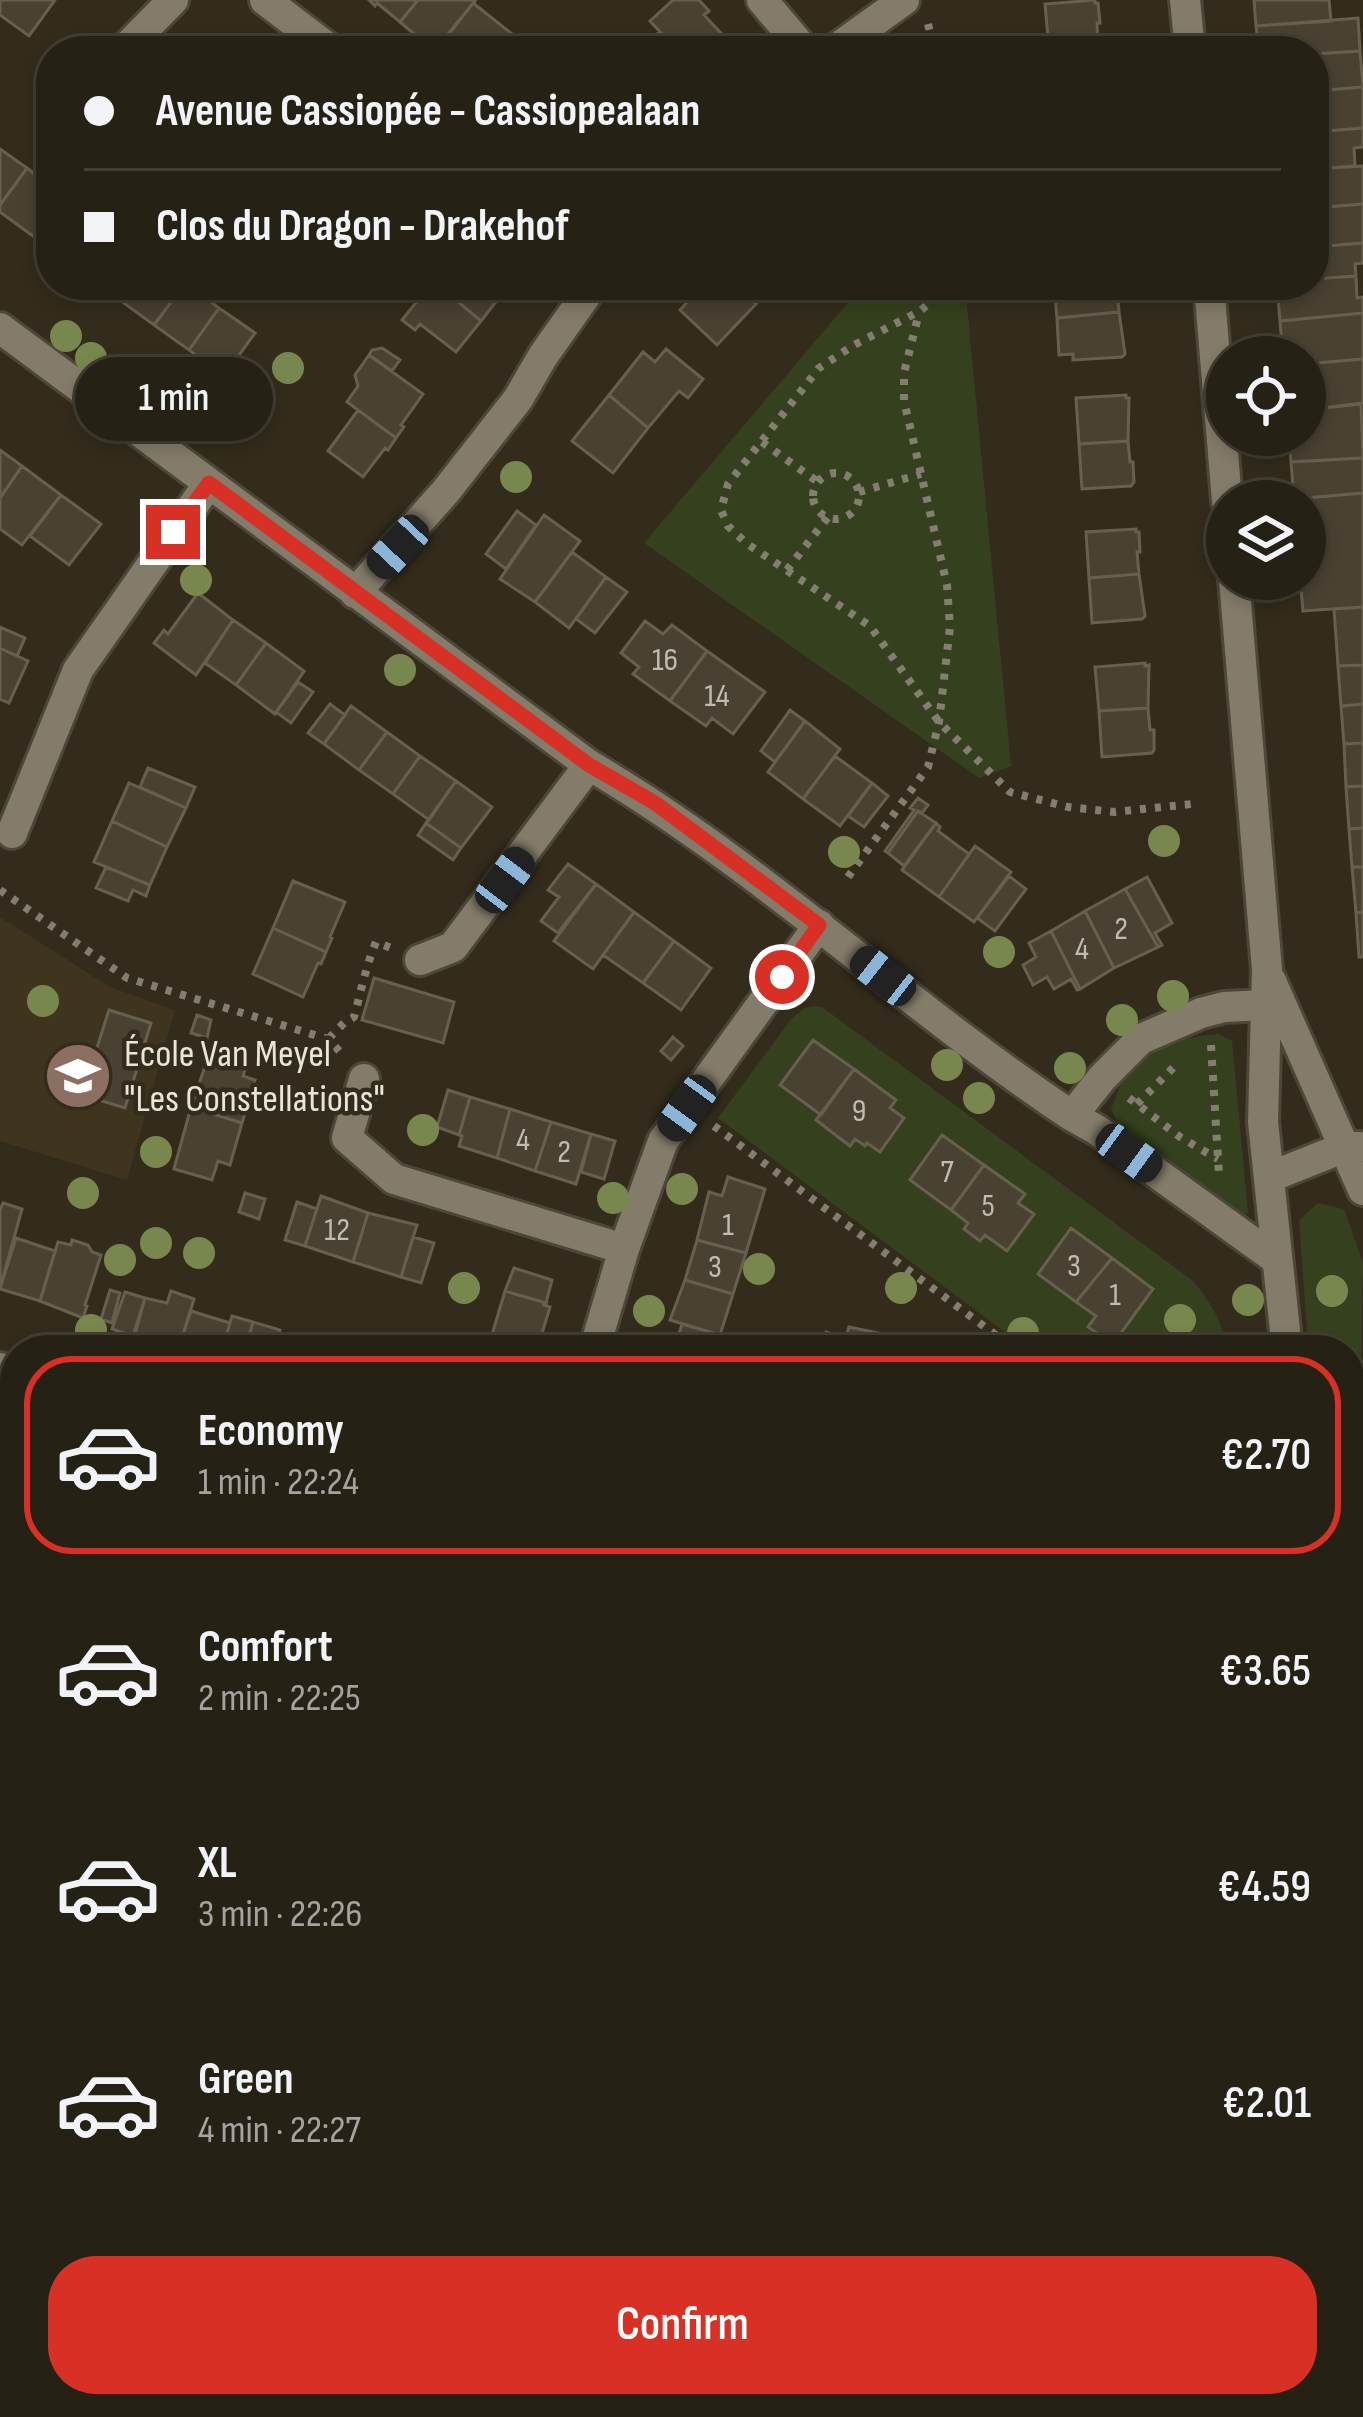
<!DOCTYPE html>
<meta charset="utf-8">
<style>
body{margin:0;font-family:"Sofia Sans Condensed",sans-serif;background:#2e291e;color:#f1f3f6;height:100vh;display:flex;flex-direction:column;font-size:45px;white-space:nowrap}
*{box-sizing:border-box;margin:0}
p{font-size:39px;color:#a4a3a0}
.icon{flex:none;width:66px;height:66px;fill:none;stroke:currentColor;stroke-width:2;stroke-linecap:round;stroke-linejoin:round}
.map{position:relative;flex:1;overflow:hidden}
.panel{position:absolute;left:0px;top:1335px;width:1365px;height:1083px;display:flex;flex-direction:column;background:#262115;border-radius:48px 48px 0 0;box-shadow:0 6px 18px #0003,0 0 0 3px #423e34}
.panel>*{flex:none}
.guide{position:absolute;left:36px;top:36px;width:1293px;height:264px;border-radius:48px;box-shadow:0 6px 18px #0003,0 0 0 3px #423e34;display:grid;align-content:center;height:264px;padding:0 48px;background:#262115}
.controls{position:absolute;left:1206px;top:336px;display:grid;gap:24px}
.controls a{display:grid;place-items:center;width:120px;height:120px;border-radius:50%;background:#262115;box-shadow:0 6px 18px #0003,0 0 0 3px #423e34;font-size:60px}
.end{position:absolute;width:54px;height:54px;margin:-27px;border:15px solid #d93025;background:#fff;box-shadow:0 0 0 6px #fff}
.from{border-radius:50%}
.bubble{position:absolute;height:84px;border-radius:42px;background:#262115;box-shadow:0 6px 18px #0003,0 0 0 3px #423e34;font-size:39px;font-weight:600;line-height:84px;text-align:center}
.car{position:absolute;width:36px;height:72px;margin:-36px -18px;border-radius:15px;box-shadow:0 0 9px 3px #0007;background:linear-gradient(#222 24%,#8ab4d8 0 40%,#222 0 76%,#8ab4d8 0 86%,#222 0)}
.guide b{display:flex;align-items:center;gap:42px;height:114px;font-size:45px}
.guide b+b{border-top:3px solid #423e34}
.guide i{width:30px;height:30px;background:#f1f3f6}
ul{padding:21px 0 0;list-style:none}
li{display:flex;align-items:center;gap:36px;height:198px;margin:0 24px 18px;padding:0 24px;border:6px solid transparent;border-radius:48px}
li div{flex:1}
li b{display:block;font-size:45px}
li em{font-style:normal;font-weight:600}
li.active{border-color:#d93025}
li>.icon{width:108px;height:108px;stroke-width:1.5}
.button{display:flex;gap:24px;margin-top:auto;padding:24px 48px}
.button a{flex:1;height:138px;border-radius:48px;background:#d93025;color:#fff;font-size:48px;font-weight:600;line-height:138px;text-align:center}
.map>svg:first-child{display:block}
.built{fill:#3f351e}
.green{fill:#35411e;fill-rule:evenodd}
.building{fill:#494131;stroke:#68604f;stroke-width:3}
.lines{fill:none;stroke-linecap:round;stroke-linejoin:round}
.minor-casing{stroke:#4c4739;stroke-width:36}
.trunk-casing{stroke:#4c4739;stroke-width:39}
.path{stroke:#847e71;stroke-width:8;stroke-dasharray:6 9;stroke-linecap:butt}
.minor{stroke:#847c6a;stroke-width:30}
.trunk{stroke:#a4a648;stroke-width:33}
.tree{fill:#78874e}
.route{stroke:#d93025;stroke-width:15}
.labels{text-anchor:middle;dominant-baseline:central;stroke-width:9;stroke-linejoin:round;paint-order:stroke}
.number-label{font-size:33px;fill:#c1bcb0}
.poi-label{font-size:39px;fill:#e9e5db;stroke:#332c1c;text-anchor:start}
</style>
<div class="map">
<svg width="1363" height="2417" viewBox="0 0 1363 2417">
<rect width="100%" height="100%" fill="#332c1c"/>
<path class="built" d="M0,917l110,70 65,23 -48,170 -127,-39z"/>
<path class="green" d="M863,285h102l46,481 -32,12 -335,-235z
M815,1006l7,1 370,273c18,20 31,43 35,70h-198l-311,-232 74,-100 13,-10zM813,1040l82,59 -5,9 14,11 -24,33 -13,-9 -12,-4 -5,6 -33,-24 4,-6 -40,-30zM942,1135l82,59 -6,9 16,11 -27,36 -22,-15 -5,6 -12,-18 -58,-43z
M1218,1034l14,7 16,171 -6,9 -121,-89 -10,-23c4,-8 7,-20 12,-27 21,-32 60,-46 95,-48z
M1318,1203l26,6 19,54 -2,113h-11v-26h-38l-4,-6 -9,-124z"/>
<path class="building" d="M0,0h55l-26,36 -29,-21z
M369,0h49l-18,22 -23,-19 -2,3z
M418,0h55l2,1 -41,50 -34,-29z
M673,0h26l10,11 -5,4 30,32 -4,4h-52l-28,-30z
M1095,0v3h3l2,20h-3l1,23 -49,3 -4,-45z
M1254,0h75l2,21 -75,5z
M473,3l39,31 18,14 -2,3h-92z
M1358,18l2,33 -46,3v-3h-55l-3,-25z
M659,32l19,19h-39z
M1360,51l3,36 -49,4v-37z
M1363,87v41l-49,4v-41z
M1363,128v19l-9,1 1,18 -41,3v-37z
M0,149l27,19 -27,37z
M1363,166v38l-49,4v-39z
M27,168l24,19v48l-8,-6 -6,10 -37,-27v-7z
M1363,204v39l-49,4v-39z
M1363,243v20l-8,1 1,12 -42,3v-32z
M1356,276l1,22 6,-1v16l-83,8 -3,-36h37v-6z
M99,285h34l-12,16z
M133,285h51l-30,40 -33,-24z
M184,285h4l31,23 -30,42 -35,-25z
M430,285h8l43,36 -25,31 -36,-28 -5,6 -13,-10z
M438,285h71l-28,36z
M703,285h34l19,19 -39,41 -37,-35z
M737,285h37l-18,19z
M1054,285h66v4h-3l2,23 -62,6z
M219,308l36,25 -31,43 -35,-26z
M1119,312l6,42 -3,3 -49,3v-6l-14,1 -2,-37z
M1363,313v46l-58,5v-7h-22l-3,-36z
M382,348l18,12 -8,11 -23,-16 3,-5z
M666,349l37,30 -15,19 -9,-7 -31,37 -39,-33 34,-43 12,10z
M369,355l54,39 -22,31 3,2 -8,11 -49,-36 11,-16 -3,-11z
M1363,359v44l-58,7v-46z
M609,395l39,33 -35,45 -41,-32z
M1126,395v3h3l-1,43 -49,3 -3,-46z
M1361,404l2,54 -72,4 -2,-27h16v-25z
M358,410l38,28 -8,12 -3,-2 -22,29 -35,-26z
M1128,441l2,21h3l1,20 -3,4 -49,3 -3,-45z
M0,450l22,16 -22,32z
M1363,458v35l-69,6 -3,-37z
M22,466l39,29 -39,50 -22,-16v-31z
M1363,493v114l-60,4 -3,-32h5v-78l-11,-2z
M61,495l40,29 -32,41 -39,-29z
M517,511l19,14 -30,44 -20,-15z
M544,515l36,26 -45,61 -35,-23z
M1136,529v3h3l1,20h-3l2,22 -50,4 -3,-46z
M572,552l34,25 -37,51 -34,-26z
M1139,574l6,42 -3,3 -50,4 -3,-45z
M606,577l21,15 -32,41 -19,-14z
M198,593l35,27 -37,55 -42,-32 10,-13 4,4z
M1363,607v58l-25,1 -4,-57z
M233,620l33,23 -30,42 -31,-22z
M645,621l18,13 9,-9 35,26 -37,50 -37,-27 6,-7 -18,-14z
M0,627l25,11 -8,18 -17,-8z
M266,643l38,28 -29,43 -39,-29z
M0,648l28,13 -19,42 -9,-4z
M707,651l58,41 -32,42 -21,-16 -6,8 -36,-25z
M1145,663v3l4,-1 -1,43 -49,3 -4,-44z
M1363,665v39l-22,2 -3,-40z
M298,682l15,10 -22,31 -15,-11z
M330,704l15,11 -21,29 -16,-11z
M1363,704v39l-19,1 -3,-38z
M351,706l36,26 -28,38 -35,-26z
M1148,708l2,22h4v20l-2,3 -50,4 -3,-46z
M790,710l15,11 -30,41 -14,-11z
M805,721l35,28 -37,50 -35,-27z
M387,732l33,24 -27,38 -34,-24z
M1363,743v43l-17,1 -2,-43z
M420,756l36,25 -27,39 -36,-26z
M835,756l37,27 -32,43 -37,-27z
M148,768l47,19 -9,21 -46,-21z
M456,781l36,26 -31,41 -35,-25z
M129,783l57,25 -19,39 -55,-26z
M872,783l16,13 -24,31 -16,-11z
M1363,786v42l-14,1 -3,-42z
M918,798l10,7 -6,8 -4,-2 -30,42 -3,-2 29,-41 -4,-2z
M918,811l18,12 -32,43 -16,-13z
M112,821l55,26 -17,38 -56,-23z
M426,823l35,25 -8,12 -35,-25z
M936,823l4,4 -2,4 31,23 -30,43 -37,-27z
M1363,828v39h-11l-3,-38z
M975,846l36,26 -37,50 -35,-25z
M568,864l28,20 -38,49 -17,-12 18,-24 -11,-7z
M106,867l44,18 -4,11 -13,-6 -5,11 -32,-13z
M1352,867h11v45l-7,1z
M1009,876l17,13 -31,42 -18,-13z
M1147,877l25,46 -17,10 7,12 -4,2 -33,-58z
M293,881l52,21 -15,35 2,1 -6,14 -53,-24z
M596,884l38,28 -41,57 -39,-28z
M1125,889l33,58 -44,21 -29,-57z
M1085,911l29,57 -34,21 -29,-58z
M634,912l40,29 -31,42 -40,-28z
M1363,912v45h-4l-3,-44z
M273,928l53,24 -5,12 -3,-1 -15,34 -50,-23z
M1051,931l29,58 -3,1 -6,-11 -17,10 -7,-12 -14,8 -10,-20 13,-8 -7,-14z
M674,941l37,27 -30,42 -38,-27z
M374,978l80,24 -11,41 -81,-23z
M109,1010l42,13 -26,85 -43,-13z
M197,1015l14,5 -4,18 -16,-5z
M673,1037l10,9 -12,14 -10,-9z
M813,1040l41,29 -33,46 -41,-30z
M212,1046l37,11 -6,19 12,4 -13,43 -51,-16z
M854,1069l42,31 -6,8 14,10 -24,34 -13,-9 -2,3 -10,-7 -5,7 -34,-26z
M448,1090l22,7 -11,38 -22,-8z
M470,1097l40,12 -13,49 -38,-12 3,-10 -3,-1z
M191,1107l51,16 -12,42 -12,-4 -6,19 -38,-11z
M510,1109l41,13 -16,49 -38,-13z
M551,1122l40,12 -15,50 -41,-13z
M591,1134l24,7 -11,38 -23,-7z
M942,1135l42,30 -33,45 -41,-30z
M984,1165l41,29 -7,9 16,11 -27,37 -22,-16 -5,6 -16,-12 4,-6 -17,-13z
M728,1177l37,12 -19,64 -49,-13 12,-48 13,4z
M245,1193l20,6 -6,20 -20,-7z
M321,1196l47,17 -15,49 -48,-16z
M297,1202l20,7 -12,37 -20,-6z
M3,1203l19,6 -22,79v-78z
M368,1213l49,12 -16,52 -48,-15z
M1071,1228l41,30 -36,44 -38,-28z
M413,1237l21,6 -13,40 -20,-6z
M16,1238l39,13 -15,50 -40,-12z
M72,1240l16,5 4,7 9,3 -16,50 2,1 -4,12 -43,-17 18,-59 13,3z
M697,1240l49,13 -13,41 -48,-14z
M1112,1258l41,31 -40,55 -25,-17 8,-11 -20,-14z
M514,1268l38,12 -6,23 -41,-12z
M685,1280l48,14 -13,41 -50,-15z
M110,1290l10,3 -8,30 -11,-4z
M171,1291l23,8 -16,51 -47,-1 14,-51 22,5z
M505,1291l41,12 -2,2 6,2 -10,33 3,1 -3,9h-11l-38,-12z
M125,1292l20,6 -12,38 -21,-7z
M191,1311l39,12 -8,27h-44z
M232,1316l21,6 -8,28h-23z
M253,1322l27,8 -6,20h-29z
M682,1324l38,11 -5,15h-41z
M849,1327l48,10 -4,13h-51z
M826,1332l20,6 -4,12h-22z
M480,1335l11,3 38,12h-54z
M897,1337l28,9 -1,4h-31z
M277,1338l37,12h-40z
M0,1440l13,4 -13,43z
M10,1457l5,2v32l-3,10 -12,-4v-10z
M1240,2403h75l2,14h-75z"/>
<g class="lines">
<g class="minor-casing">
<path id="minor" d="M265,0l67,51
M762,0l43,51
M1185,0l5,51
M123,51l50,-51
M833,51l71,-51
M1209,285l18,216
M0,328l589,437c172,101 317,241 483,351
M1234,579l33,391 -4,152 24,228
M355,593l91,-102 72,-92 25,-43 50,-71
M12,833l66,-163 131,-187
M420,960l33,-13 136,-182
M1271,981l92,209
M1266,1005l-42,2 -23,6 -60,26 -39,39 -30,38 25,14 179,129
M364,1079l-17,59 47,41 230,70
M1270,1177l75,-30h15
M594,1350l30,-101 39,-108 156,-216
M0,1368l15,4
M1350,1441l13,-15
M1350,1928l13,-7
M1358,2020l-8,52 13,135"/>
</g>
<g class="trunk-casing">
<path id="trunk" d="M0,1853l15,13
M0,1976l15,14
M0,2086l15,13
M0,2159l15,14
M260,2403l15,14
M355,2403l14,14
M479,2403l14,14
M607,2403l15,14"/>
</g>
<path class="path" d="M928,24l7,27
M947,285l-5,8 -22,18 -66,34 -35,23 -91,116 -7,26 7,16 18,17 124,83 69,96 71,70 58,15 46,5 78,-8
M762,442l56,40
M813 496a23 23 0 1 1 46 0a23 23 0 1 1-46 0Z
M859,492l62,-18
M787,570l41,-53
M848,877l80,-110 11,-45 11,-95 -3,-42 -43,-184v-28l15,-60
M0,890l127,88 201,61 15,16
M329,1038l16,-16 9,-5c7,-26 12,-51 22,-75l15,6
M1211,1045l8,129
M1129,1098l51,39 38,22
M1137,1104l37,-37
M714,1126l302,224
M630,1336l45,13
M0,2277l15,13
M141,2403l16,14
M887,2403l14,14"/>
<use href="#minor" class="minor"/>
<use href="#trunk" class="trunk"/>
</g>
<g class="tree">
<circle cx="66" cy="336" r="16"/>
<circle cx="91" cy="358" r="16"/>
<circle cx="288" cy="368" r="16"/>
<circle cx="516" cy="477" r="16"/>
<circle cx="196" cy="580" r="16"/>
<circle cx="400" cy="670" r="16"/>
<circle cx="1164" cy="841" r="16"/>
<circle cx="844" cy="852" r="16"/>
<circle cx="999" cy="952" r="16"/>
<circle cx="1173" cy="996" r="16"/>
<circle cx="43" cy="1001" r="16"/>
<circle cx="1122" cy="1020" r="16"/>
<circle cx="947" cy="1065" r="16"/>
<circle cx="1070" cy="1068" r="16"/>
<circle cx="979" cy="1098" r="16"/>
<circle cx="423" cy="1130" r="16"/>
<circle cx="156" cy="1152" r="16"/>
<circle cx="682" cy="1189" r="16"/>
<circle cx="83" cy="1193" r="16"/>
<circle cx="613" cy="1198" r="16"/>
<circle cx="156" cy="1243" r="16"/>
<circle cx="199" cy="1253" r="16"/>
<circle cx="120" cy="1260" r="16"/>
<circle cx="759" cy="1269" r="16"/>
<circle cx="464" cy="1288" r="16"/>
<circle cx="901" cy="1288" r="16"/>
<circle cx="1332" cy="1291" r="16"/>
<circle cx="1248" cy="1300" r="16"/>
<circle cx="649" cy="1311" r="16"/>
<circle cx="1180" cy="1320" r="16"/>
<circle cx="91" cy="1330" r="16"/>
<circle cx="1023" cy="1333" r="16"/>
</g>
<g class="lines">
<path class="route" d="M173,532l36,-49 380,282 66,38 164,122 -37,52"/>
</g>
<defs>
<g id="school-disc" transform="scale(3.45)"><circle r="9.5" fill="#8d6e63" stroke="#332c1c"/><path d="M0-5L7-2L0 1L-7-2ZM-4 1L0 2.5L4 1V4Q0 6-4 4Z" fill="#fff"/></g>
</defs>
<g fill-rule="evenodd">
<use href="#school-disc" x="78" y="1076"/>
</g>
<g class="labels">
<g class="number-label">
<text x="665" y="660">16</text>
<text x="717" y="696">14</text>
<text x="1121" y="929">2</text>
<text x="1082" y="949">4</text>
<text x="859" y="1111">9</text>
<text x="523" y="1140">4</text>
<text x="564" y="1152">2</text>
<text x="947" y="1172">7</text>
<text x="988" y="1206">5</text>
<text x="728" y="1225">1</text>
<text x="337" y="1230">12</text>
<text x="1074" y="1266">3</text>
<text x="715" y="1267">3</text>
<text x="1115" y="1295">1</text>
</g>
<g class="poi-label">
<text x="124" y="1054">École Van Meyel<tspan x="124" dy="45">"Les Constellations"</tspan></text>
</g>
</g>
</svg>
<div class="controls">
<a><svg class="icon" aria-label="locate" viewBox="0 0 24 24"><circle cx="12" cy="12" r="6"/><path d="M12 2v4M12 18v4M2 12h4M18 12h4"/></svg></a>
<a><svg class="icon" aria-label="layers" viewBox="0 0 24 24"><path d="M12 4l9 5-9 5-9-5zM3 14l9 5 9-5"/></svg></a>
</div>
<i class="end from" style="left:782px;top:977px"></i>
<i class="end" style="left:173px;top:532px"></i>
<div class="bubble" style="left:75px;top:357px;width:198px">1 min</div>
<i class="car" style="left:398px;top:547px;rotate:223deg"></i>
<i class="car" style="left:505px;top:880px;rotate:37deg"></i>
<i class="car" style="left:883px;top:976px;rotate:308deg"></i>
<i class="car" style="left:687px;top:1108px;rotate:216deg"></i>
<i class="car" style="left:1129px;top:1153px;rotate:126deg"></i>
<div class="guide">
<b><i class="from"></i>Avenue Cassiopée - Cassiopealaan</b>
<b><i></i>Clos du Dragon - Drakehof</b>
</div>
<section class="panel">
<ul>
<li class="active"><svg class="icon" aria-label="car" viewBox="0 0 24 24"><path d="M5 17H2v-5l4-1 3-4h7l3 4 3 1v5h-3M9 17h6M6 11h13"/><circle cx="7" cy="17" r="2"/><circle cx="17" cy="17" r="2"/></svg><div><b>Economy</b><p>1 min · 22:24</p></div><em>€2.70</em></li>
<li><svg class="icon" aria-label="car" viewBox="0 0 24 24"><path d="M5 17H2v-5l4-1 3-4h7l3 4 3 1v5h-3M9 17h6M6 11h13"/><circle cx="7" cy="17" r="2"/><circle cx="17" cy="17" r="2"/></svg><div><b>Comfort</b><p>2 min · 22:25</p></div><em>€3.65</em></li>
<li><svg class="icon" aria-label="car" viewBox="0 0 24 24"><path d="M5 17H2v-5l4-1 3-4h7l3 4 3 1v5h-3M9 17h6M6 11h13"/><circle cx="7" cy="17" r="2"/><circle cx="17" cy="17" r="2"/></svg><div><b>XL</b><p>3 min · 22:26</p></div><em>€4.59</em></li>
<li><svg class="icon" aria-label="car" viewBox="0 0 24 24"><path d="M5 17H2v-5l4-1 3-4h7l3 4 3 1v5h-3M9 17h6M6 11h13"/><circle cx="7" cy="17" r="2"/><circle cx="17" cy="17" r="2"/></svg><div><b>Green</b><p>4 min · 22:27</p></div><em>€2.01</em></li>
</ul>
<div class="button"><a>Confirm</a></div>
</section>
</div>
